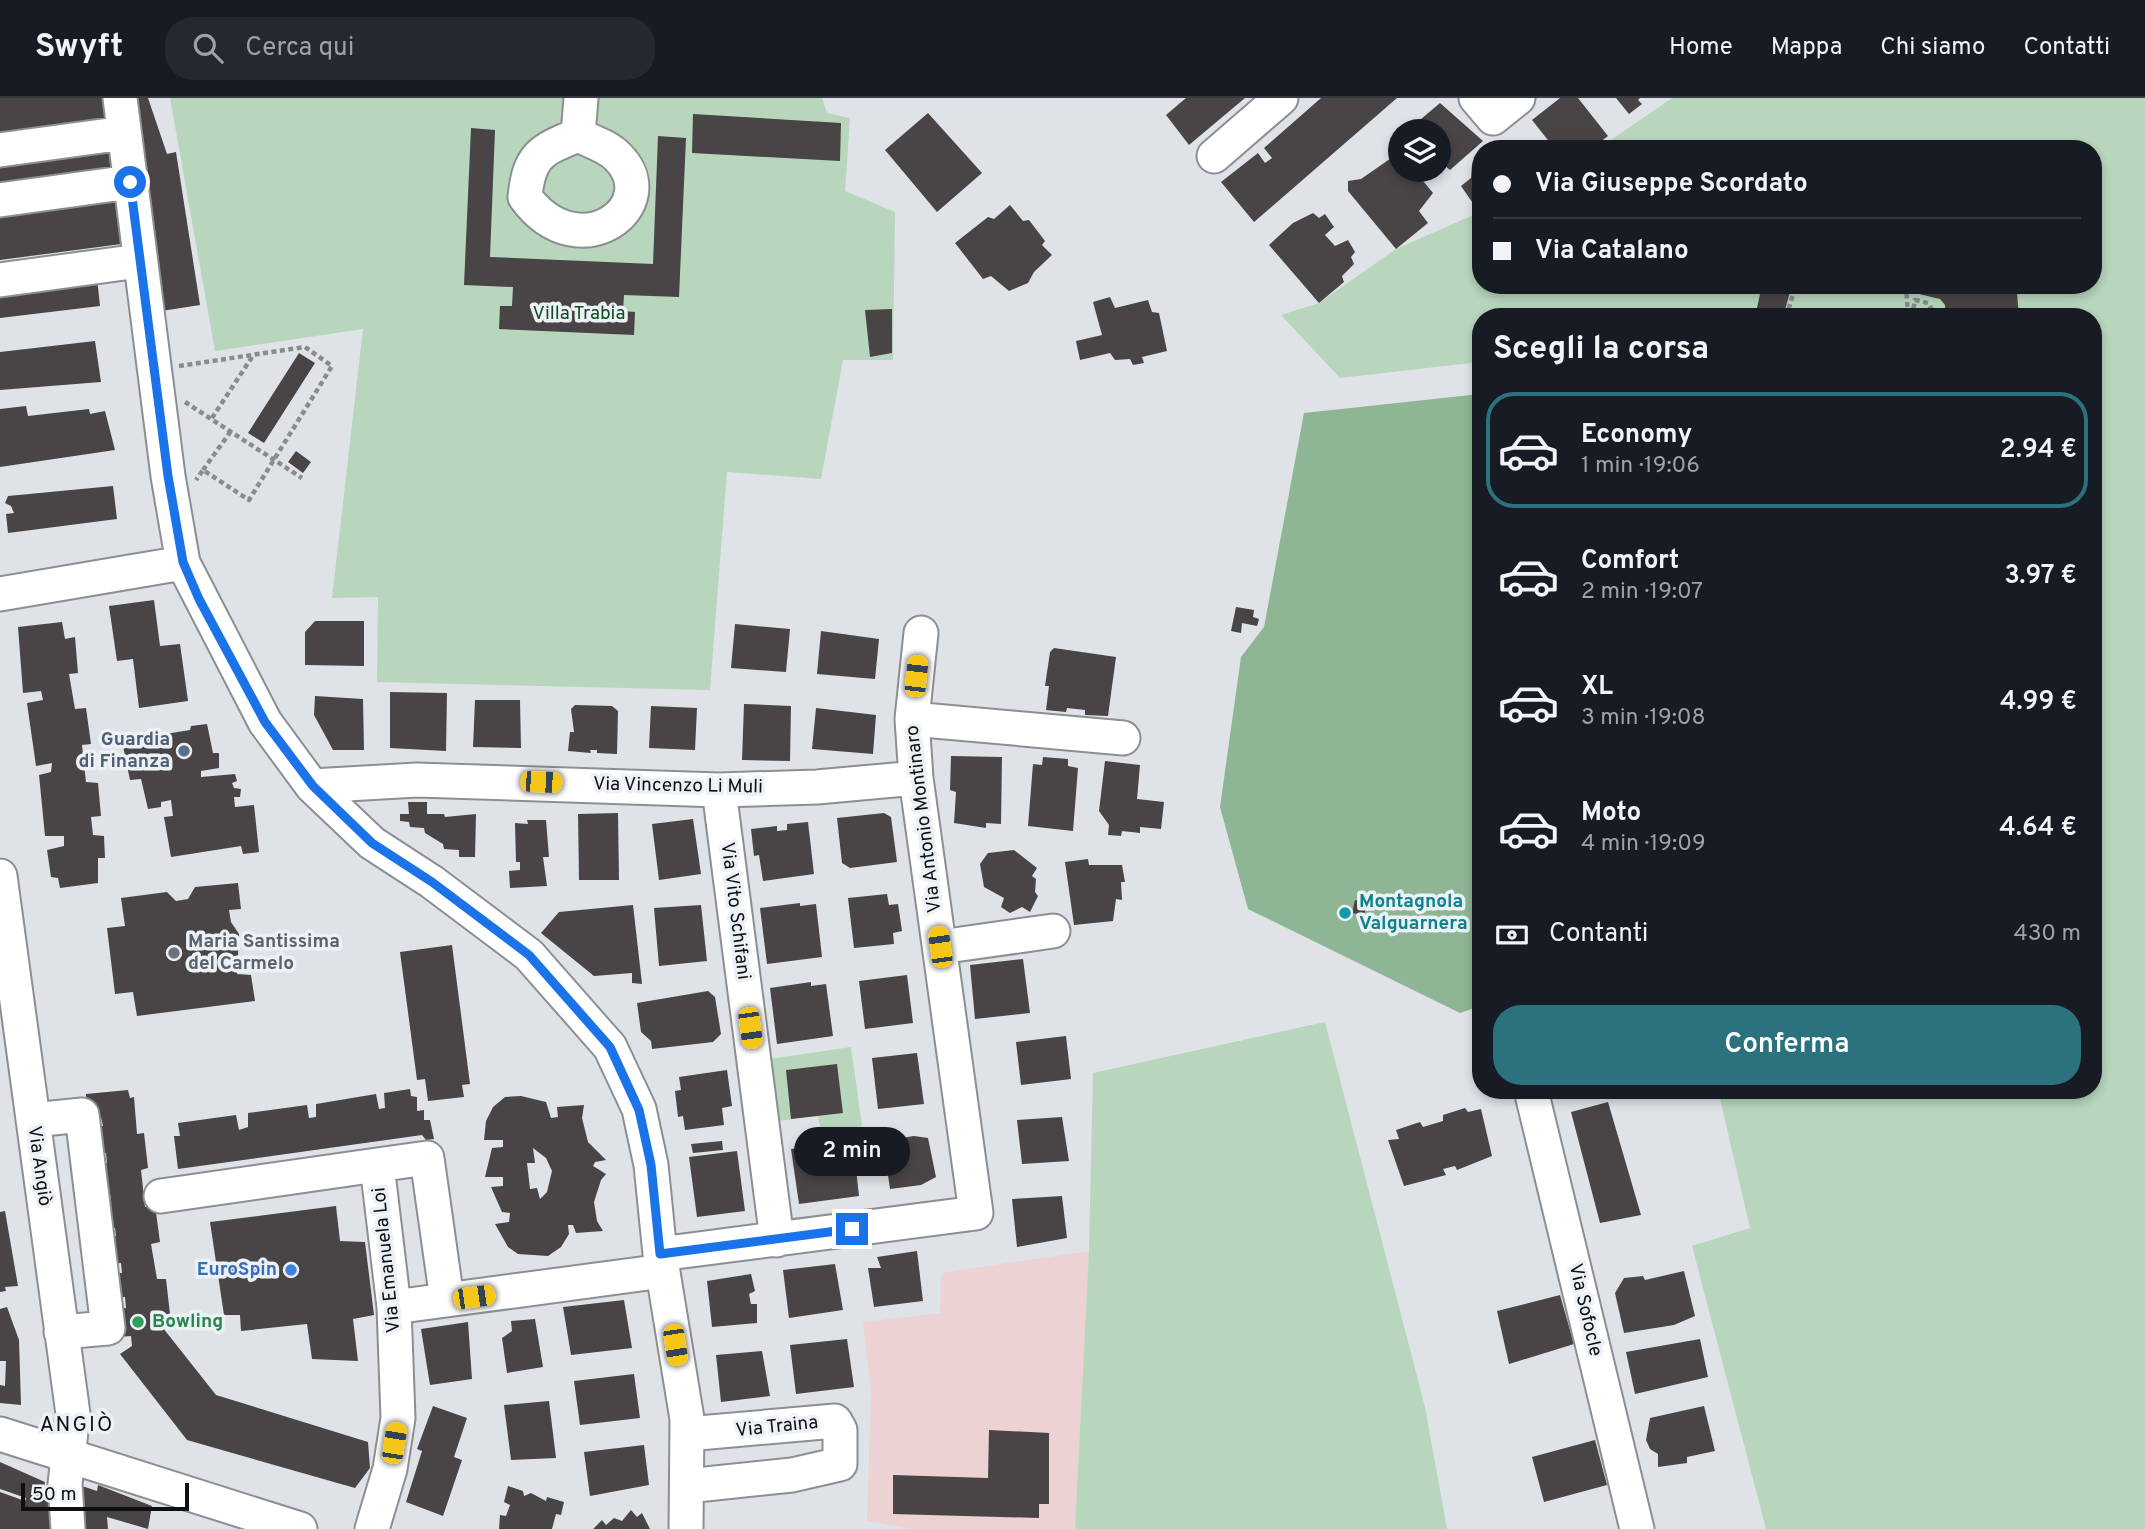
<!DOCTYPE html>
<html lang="it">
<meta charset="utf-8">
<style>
body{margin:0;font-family:Overpass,sans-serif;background:#242831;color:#f1f3f6;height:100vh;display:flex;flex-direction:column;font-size:26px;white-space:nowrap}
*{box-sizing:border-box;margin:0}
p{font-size:23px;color:#9ea1a6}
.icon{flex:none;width:38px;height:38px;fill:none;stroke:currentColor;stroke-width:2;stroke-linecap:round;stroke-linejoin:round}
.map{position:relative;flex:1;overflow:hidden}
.panel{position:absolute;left:1472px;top:210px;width:630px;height:791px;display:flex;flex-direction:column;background:#171b24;border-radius:28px;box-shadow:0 4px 10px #0003}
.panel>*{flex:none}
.hud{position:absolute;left:1472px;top:42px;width:630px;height:154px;border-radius:28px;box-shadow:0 4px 10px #0003;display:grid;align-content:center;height:154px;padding:0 21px;background:#171b24}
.controls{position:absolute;left:1388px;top:21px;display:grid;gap:14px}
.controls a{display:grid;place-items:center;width:63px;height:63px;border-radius:50%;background:#171b24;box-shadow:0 4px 10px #0003;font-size:35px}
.scale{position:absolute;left:21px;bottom:18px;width:168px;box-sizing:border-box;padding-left:7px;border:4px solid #0e0f11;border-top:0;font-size:19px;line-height:24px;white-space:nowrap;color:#0e0f11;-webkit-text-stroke:5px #ecf1f5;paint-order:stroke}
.end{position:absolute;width:32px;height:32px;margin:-16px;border:9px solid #1a73e8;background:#fff;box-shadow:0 0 0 4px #fff}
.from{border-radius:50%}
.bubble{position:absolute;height:49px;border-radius:24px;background:#171b24;box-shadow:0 4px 10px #0003;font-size:23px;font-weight:600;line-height:49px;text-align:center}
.car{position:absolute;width:21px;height:42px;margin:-21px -10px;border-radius:9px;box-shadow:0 0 5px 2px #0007;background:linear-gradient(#f5c518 24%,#345 0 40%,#f5c518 0 76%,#345 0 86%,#f5c518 0)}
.hud b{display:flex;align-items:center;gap:24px;height:66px;font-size:26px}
.hud b+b{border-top:2px solid #363941}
.hud i{width:18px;height:18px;background:#f1f3f6}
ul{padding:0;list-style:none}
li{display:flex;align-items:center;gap:21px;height:116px;margin:0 14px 10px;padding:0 7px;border:4px solid transparent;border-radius:28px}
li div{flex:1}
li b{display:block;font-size:26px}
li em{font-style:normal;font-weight:600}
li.on{border-color:#2b727e}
li>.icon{width:63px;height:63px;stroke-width:1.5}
h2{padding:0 21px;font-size:32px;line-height:84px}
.pay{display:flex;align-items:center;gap:18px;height:77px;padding:0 21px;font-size:26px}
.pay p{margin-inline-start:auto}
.primary-button{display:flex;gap:14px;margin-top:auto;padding:14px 21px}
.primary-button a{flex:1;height:80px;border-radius:28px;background:#2b727e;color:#fff;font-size:28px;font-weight:600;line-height:80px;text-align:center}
header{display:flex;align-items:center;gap:42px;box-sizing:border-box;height:98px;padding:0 35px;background:#171b24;border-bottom:2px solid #363941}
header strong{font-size:33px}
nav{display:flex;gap:38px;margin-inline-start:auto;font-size:24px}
.search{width:490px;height:63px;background:#242831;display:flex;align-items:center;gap:18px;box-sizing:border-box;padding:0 24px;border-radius:28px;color:#9ea1a6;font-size:26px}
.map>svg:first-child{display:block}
.education{fill:#ecd2d3}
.green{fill:#b7d6bc}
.forest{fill:#8eb594}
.building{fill:#494446;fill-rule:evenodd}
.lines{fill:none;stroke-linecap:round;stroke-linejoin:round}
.minor-casing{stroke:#8b8f93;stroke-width:37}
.path{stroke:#888b8f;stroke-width:4.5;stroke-dasharray:5 3.5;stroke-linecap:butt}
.minor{stroke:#fff;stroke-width:33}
.route{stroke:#1a73e8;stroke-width:9}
.service-dot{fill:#5c6f8a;stroke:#ecf1f5;stroke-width:2.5}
.culture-dot{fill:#0f9aa8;stroke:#ecf1f5;stroke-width:2.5}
.worship-dot{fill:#6b7280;stroke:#ecf1f5;stroke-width:2.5}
.shop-dot{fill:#3f7fe0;stroke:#ecf1f5;stroke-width:2.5}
.leisure-dot{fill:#2e9e5b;stroke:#ecf1f5;stroke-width:2.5}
.labels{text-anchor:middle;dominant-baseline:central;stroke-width:7;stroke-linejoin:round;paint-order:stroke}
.park-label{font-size:19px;fill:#0f4c22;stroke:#ecf1f5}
.service-label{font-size:19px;font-weight:bold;fill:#4e5e75;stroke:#ecf1f5;text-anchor:end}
.street-label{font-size:19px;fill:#0e0f11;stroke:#ecf1f5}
.culture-label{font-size:19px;font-weight:bold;fill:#0d838f;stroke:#ecf1f5;text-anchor:start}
.worship-label{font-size:19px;font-weight:bold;fill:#5b616d;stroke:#ecf1f5;text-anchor:start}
.shop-label{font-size:19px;font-weight:bold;fill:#366cbe;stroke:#ecf1f5;text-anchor:end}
.leisure-label{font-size:19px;font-weight:bold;fill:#27864d;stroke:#ecf1f5;text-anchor:start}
.neighbourhood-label{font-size:21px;letter-spacing:2px;fill:#0e0f11;stroke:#ecf1f5}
</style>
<header>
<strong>Swyft</strong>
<div class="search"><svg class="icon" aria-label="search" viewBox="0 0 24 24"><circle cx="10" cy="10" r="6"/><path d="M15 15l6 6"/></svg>Cerca qui</div>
<nav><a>Home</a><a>Mappa</a><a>Chi siamo</a><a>Contatti</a></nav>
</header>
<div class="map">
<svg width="2145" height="1431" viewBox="0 0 2145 1431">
<rect width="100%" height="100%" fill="#dfe3e8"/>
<path class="education" d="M1089,1153l-14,278h-164l-44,-8 4,-130 -8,-69 77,-9 1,-40z"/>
<path class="green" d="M170,0h652l5,15 23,5 -5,73 50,21 -2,148h-50l-22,119 -94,-7 -17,218 -333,-8 1,-85 -46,1 31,-269 -148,22z
M1672,0h473v1431h-379l-74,-283 58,-18 -32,-138h375v-773h-613v45l-140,16 -59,-63 38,-12 77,-54 84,-37v73h613v-136h-495z
M1325,924l100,385 22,122h-372l14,-278 4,-178z
M851,949l11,79 -41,6 -3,-16 -41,5 -8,-62z"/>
<path class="forest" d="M1480,296v612l-20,7 -212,-104 -28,-102 21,-150 23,-30 40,-214z"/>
<path class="building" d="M0,0h109l4,23 -113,16z
M128,0h20l19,56 9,-2 24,153 -45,7z
M1186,0h59l-56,47 -23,-30z
M1321,0h76l-143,124 -33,-40 37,-29 7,10 7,-5 -8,-10z
M1560,0h18l30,38 -17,13h-36l-23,-29z
M1616,0h24l-2,2 4,4 -13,10z
M1440,5l43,38 -33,29 -12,-10v-29l-30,-1z
M928,15l54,60 -45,39 -52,-62z
M693,16l148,9 -1,38 -148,-8z
M471,30l24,2 -5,127 163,7 5,-128 28,2 -7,159 -55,-2 -1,16 12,1 -1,23 -135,-6 1,-23h12l1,-19 -49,-2z
M113,45l3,28 -116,17v-29z
M1397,56l3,1v15h14l19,23 -14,18 9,12 -32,26 -48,-58v-10l13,-2z
M1478,60h2l-1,54 -18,-26 10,-8 1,-13z
M121,93l8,52 -129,17v-52z
M1010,107l13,16 6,-1 16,21 -3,4 10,10 -18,17 -6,11 -19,8 -18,-15 -8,3 -28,-36 33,-26 6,2z
M1313,115l6,5 6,-4 9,13 -9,8 10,11 13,-6 7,12 -4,5 3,7 -12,12 2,6 -25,21 -50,-58 24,-22z
M97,180l3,28 -100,12v-28z
M1762,187h30l-9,32h-28z
M1918,187h80l1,9 18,-1 2,24h-80l6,-3v-9l-5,-6 -21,-5z
M1110,199l5,11 33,-8 4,12 7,1 8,38 -25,6 2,6 -11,2 -3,-6 -15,1 -5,-7 -30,7 -4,-19 26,-6 -9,-33z
M892,211v44l-22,4 -5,-47z
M95,243l6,41 -101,8v-38z
M299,255l16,10 -51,80 -16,-10z
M26,308l2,10 61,-7 1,5 15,-3 10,39 -115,17v-58z
M296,353l15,11 -8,11 -15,-11z
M113,388l4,33 -109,14 -2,-19 8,-1 -3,-7 -6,-3 3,-7z
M154,502l6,46 20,-2 8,57 -49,7 -6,-49 -16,2 -8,-55z
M1236,509l18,3 -1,7 6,2 -2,7 -15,-3 -1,10 -10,-2z
M315,523h49v45l-59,-1v-33z
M62,524l3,17 10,-2 3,36 -9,1 6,35 11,-1 5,36 -9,1 4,37 12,1 3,33 -10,1 2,18 11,1 1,22h-7v25l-38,5 -2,-10 -7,-1 -4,-27 17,-4v-10h-19l-6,-61 12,-3 1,-9 -16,3 -9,-63 16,-3 -2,-9 -18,2 -5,-66z
M735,526l55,5 -4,43 -55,-4z
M821,533l58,8 -4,40 -58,-5z
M1054,550l62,9 -8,59 -23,-1v-5l-18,-2 -1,4 -20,-2 3,-24h-4l5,-34z
M390,594l57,1 -1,58 -56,-3z
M315,598l48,3 1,51h-31l-19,-35z
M475,602h45l1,48 -48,-1z
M744,606l47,2 -1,55 -48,-1z
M575,607l37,1 6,5 -1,43 -20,-1v-3h-7l1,3 -23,-2 2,-19h4l-3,-23z
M651,608l46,2 -2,42 -46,-2z
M816,610l60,7 -3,39 -61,-5z
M207,626l6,29h6v15l-18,3v6l34,-3 2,7 -5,2 2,5 7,1 -1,8h-6l1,10 19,-2 5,47 -16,2 -2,-8 -70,11 -7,-40 9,-1 -2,-16 -10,2v5l-13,2 -7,-30 -11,1 -8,-39 68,-11 1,-4z
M951,658l51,1 -1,67 -15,-1v5l-32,-5 2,-31 -6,-2z
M1043,659l25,2v7l10,2 -5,63 -45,-5 5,-62 9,1z
M1105,663l35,4 -3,34 27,3 -3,27 -21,-2v6l-18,-2 -1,5 -13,-1 1,-10 -10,-14z
M408,704h19v12h17l1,3 31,-3 -1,43h-16v-7l-15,-1 -1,-5 -18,-11 -1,-5 -14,-1 -1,-5 -9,-1v-7h9z
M618,715l1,67h-40l-1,-66z
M884,715l7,4 6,45 -47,6 -8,-5 -5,-45z
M693,721l8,55 -42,6 -7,-56z
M527,722h19l3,37h-6l4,29 -37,2 -1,-17 11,-1v-8h-4l-1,-39 13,1z
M808,724l6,52 -51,7 -4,-26 -5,1 -3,-27 26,-3v5l10,-1v-6z
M1014,752l23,18 -5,8 4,3 -1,13 3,4 -8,16 -8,-5 -12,6 -9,-6 3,-9 -20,-11 -4,-23 8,-11z
M1088,761l1,6h33l3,17h-4l1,18 -6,-1 -3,22 -39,4 -9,-63z
M238,785l3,26 -12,1 2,12 8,12 -2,40 14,1 4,26 -118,15 -4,-24 -18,2 -8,-66 18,-2 -4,-28 46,-6 9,9 12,-2 7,-12z
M887,796l2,11 9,-1 4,27 -9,2 1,11 -40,4 -6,-50z
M1355,802l12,3 -3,12 -12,-2z
M800,805v3l16,-2 6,53 -55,7 -7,-56z
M633,807l9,79 -10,-1v-10l-38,3 -53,-43 18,-21z
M701,807l6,56 -48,5 -5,-58z
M452,847l18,139 -8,1 2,12 -36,4 -3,-22 -8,1 -17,-128z
M1023,861l7,54 -55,6 -5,-54z
M907,877l6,48 -48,6 -6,-48z
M811,884v4l15,-2 7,52 -56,8 -7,-56z
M708,893l7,6 6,37 -8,8 -61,7 -1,-8 -10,-9 -4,-29z
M1066,938l5,43 -50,6 -5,-43z
M917,955l7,51 -46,5 -6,-51z
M837,966l6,49 -52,6 -5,-49z
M727,972l5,36 -10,2 2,17 -39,5 -2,-14 -5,1 -3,-26 6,-1 -2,-13z
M410,991l1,7 6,1v14l7,-1v10h6l4,19 -8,1 -4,-5 -244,34 -4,-33h6l-2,-13 58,-8 3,15 9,-3v-14l59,-8 2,13 7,-1v-13l60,-10 3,15 6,-1 -1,-15z
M128,992l2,8 4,-1 3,37 7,-1 4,35 -7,2 4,37 10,-2 5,37 -9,2 6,35h9l4,35 -8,1 1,13 53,67 152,47 2,26 -15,20 -168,-48 -67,-86 12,-8 -1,-10 -13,1 -5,-27 13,-2 -1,-11 -14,1 -4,-25h15l-1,-10 -13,1 -5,-27 13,-1 -1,-8h-14l-5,-27 15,-2 -2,-10 -14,2 -4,-27 16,-1 -1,-10 -15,1 -3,-28h15l-2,-9h-15v-23z
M521,998l25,6 5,16 7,-1 -1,-10 27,-2 -2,13 6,24 18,18 -11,2 -2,4 13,8 -5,6 -7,22 3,19 6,10 -27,2 -3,-8h-5l1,9 -8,13 -13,9 -30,-2 -10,-7 -13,-23 14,-2 1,-9 -8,-1 -11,-25 12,-1v-9h-18l7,-29 11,-1v-7h-19l2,-19 7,-14 12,-10zM533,1050l13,10 6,13 -5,21 -7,7 -3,-11 -7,1 -3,-26h8z
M1608,1004l33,113 -41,8 -29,-111z
M1465,1010l3,4 13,-3 11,47 -35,14 -2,-4 -12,3 3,6 -42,11 -16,-46 11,-1 -3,-9 24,-8 3,5 20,-6v-6z
M1062,1019l7,44 -47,3 -5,-44z
M914,1038l14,2 8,39 -15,8 -31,4 -7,-48z
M722,1043l1,9 -30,3 -2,-9z
M853,1044l6,54 -60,8 -8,-55z
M737,1053l8,60 -48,6 -8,-60z
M1062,1098l5,42 -50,9 -5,-48z
M336,1108l4,35 25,1 9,73 -21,4 5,42 -46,-2 -5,-35 -66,7 -1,-16h-16l-14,-93z
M5,1113l13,75 -13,1 1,4 -6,1v-80z
M917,1153l6,50 -49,6 -6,-39h13l-4,-11z
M835,1166l8,46 -54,8 -6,-48z
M1684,1173l11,45 -21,9 -50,8 -9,-40 9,-15 19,-2 2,4z
M751,1176l4,17 -6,3 2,10h6v19l-45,4 -5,-46z
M1560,1197l14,49 -65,20 -12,-53z
M624,1202l8,48 -61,7 -8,-48z
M7,1209l12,33 2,65 -21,-2v-18l5,1 1,-25h-6v-52z
M535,1221l8,48 -36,6 -5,-35 10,-7 -1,-10z
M468,1224l4,57 -42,6 -9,-56z
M847,1241l7,48 -58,7 -6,-49z
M1700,1241l8,38 -73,17 -9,-42z
M762,1253l8,45 -49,6 -5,-47z
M634,1276l6,44 -60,7 -6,-44z
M549,1303l7,57 -45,2 -7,-55z
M433,1308l34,12 -13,39 8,3 -19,56 -37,-14 16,-51 -5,-2z
M1704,1308l11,45 -28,6v6l-29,4v-13l-8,-5 -4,-9 4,-22z
M989,1332l60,3v71h-10v14l-146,-4v-39l95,3z
M1595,1342l12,45 -63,17 -12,-45z
M644,1347l5,40 -59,11 -6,-44z
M0,1364l45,20 -2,9 14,8 2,30h-59v-37l25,9 1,-3 -26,-9z
M79,1387l18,6 1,-6 54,21 -4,23 -41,-12 1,12h-24z
M508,1388l15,5 1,5 7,-3 15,8 1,-4 17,5 -3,13 -5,-1 -4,15h-53l1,-14 6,1 4,-11 -6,-3z
M631,1412l6,7 5,-4 8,16h-57l9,-9 4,5 8,-7 8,3z"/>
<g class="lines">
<g class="minor-casing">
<path id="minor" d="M120,0l48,378 15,87 82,159 47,64 60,57 60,39 97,73 81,92 29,62 12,56 9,89 27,165 -1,110
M1476,0l17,20 25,-20
M578,37c12,6 29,11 39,21 50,49 -38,115 -92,41 4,-42 16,-47 53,-62z
M578,37l3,-37
M0,52l124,-17
M1214,58l67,-58
M0,102l130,-18
M0,182l139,-19
M0,496l183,-31
M912,621l211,19
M312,688l105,-6 302,10 98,-3 99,-9
M719,692l58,450
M0,778l73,538 -8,70 3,45
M940,849l113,-16
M1531,992l106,439
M33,1022l49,-5 26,213 -47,4
M377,1067l50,-7 20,142
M161,1098l216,-31 17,142 4,111 -8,51 -18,60
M660,1156l316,-41 -60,-435 -4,-59 9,-86
M394,1209l269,-36
M0,1336l300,95
M687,1336l148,-13 5,9v34l-48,11 -105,11"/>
</g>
<path class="path" d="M1906,187l2,32
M1786,219l10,-32
M1912,219l3,-17 13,3 7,12
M179,268l126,-19 27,19 -83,134 -46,-30 -7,10
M185,304l117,76
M212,320l42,-64
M203,372l28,-39"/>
<use href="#minor" class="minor"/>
</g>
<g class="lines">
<path class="route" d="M130,84l38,294 15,86 16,37 66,123 48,64 59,57 60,39 97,73 81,92 29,63 12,55 9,89 192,-25"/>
</g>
<circle class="service-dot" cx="184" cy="653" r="7"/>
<circle class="culture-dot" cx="1345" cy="815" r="7"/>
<circle class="worship-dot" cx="174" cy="855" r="7"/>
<circle class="shop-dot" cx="291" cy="1172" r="7"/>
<circle class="leisure-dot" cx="138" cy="1224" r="7"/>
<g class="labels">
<g class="park-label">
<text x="579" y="216">Villa Trabia</text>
</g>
<g class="service-label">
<text x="170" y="642">Guardia<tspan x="170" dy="22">di Finanza</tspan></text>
</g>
<g class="street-label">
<text transform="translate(678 688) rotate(1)">Via Vincenzo Li Muli</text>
<text transform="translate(924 721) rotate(-97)">Via Antonio Montinaro</text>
<text transform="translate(735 813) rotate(83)">Via Vito Schifani</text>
<text transform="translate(39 1068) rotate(82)">Via Angiò</text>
<text transform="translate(387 1162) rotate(-96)">Via Emanuela Loi</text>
<text transform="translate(1585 1212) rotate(77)">Via Sofocle</text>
<text transform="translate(777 1329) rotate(-6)">Via Traina</text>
</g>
<g class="culture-label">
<text x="1359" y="804">Montagnola<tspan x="1359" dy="22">Valguarnera</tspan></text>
</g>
<g class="worship-label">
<text x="188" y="844">Maria Santissima<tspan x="188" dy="22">del Carmelo</tspan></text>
</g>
<g class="shop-label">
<text x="277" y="1172">EuroSpin</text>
</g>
<g class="leisure-label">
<text x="152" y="1224">Bowling</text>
</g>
<g class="neighbourhood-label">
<text x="77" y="1327">ANGIÒ</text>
</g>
</g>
</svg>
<div class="controls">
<a><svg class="icon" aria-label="layers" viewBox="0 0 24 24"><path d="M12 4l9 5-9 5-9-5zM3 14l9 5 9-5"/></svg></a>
</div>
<div class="scale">50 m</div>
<i class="end from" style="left:130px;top:84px"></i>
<i class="end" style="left:852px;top:1131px"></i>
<div class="bubble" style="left:794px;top:1029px;width:116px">2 min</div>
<i class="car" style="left:916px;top:578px;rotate:6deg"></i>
<i class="car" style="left:541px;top:684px;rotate:92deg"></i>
<i class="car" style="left:940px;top:849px;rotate:352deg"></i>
<i class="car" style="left:750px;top:930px;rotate:172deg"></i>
<i class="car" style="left:474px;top:1199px;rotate:82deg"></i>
<i class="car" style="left:675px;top:1247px;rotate:171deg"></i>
<i class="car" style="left:394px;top:1345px;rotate:9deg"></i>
<div class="hud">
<b><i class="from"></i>Via Giuseppe Scordato</b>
<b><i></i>Via Catalano</b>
</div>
<section class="panel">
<h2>Scegli la corsa</h2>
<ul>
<li class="on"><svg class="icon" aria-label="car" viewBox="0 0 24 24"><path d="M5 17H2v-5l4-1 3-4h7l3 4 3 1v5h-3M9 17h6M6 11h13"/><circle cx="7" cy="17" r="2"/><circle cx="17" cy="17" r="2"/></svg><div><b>Economy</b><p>1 min · 19:06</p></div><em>2.94 €</em></li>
<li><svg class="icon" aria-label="car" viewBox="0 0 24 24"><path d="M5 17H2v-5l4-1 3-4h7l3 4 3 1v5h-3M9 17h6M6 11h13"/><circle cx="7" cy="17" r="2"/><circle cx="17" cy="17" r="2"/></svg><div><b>Comfort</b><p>2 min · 19:07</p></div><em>3.97 €</em></li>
<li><svg class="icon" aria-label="car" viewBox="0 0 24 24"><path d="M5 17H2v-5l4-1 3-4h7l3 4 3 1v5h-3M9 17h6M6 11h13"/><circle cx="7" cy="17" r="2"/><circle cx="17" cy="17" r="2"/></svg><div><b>XL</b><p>3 min · 19:08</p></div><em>4.99 €</em></li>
<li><svg class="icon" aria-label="car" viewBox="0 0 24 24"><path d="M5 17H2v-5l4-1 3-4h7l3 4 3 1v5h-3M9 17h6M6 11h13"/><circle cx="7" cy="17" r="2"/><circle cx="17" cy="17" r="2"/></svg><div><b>Moto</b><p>4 min · 19:09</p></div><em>4.64 €</em></li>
</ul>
<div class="pay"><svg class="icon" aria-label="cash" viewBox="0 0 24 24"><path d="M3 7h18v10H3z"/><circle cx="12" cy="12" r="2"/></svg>Contanti<p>430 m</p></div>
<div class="primary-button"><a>Conferma</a></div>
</section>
</div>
